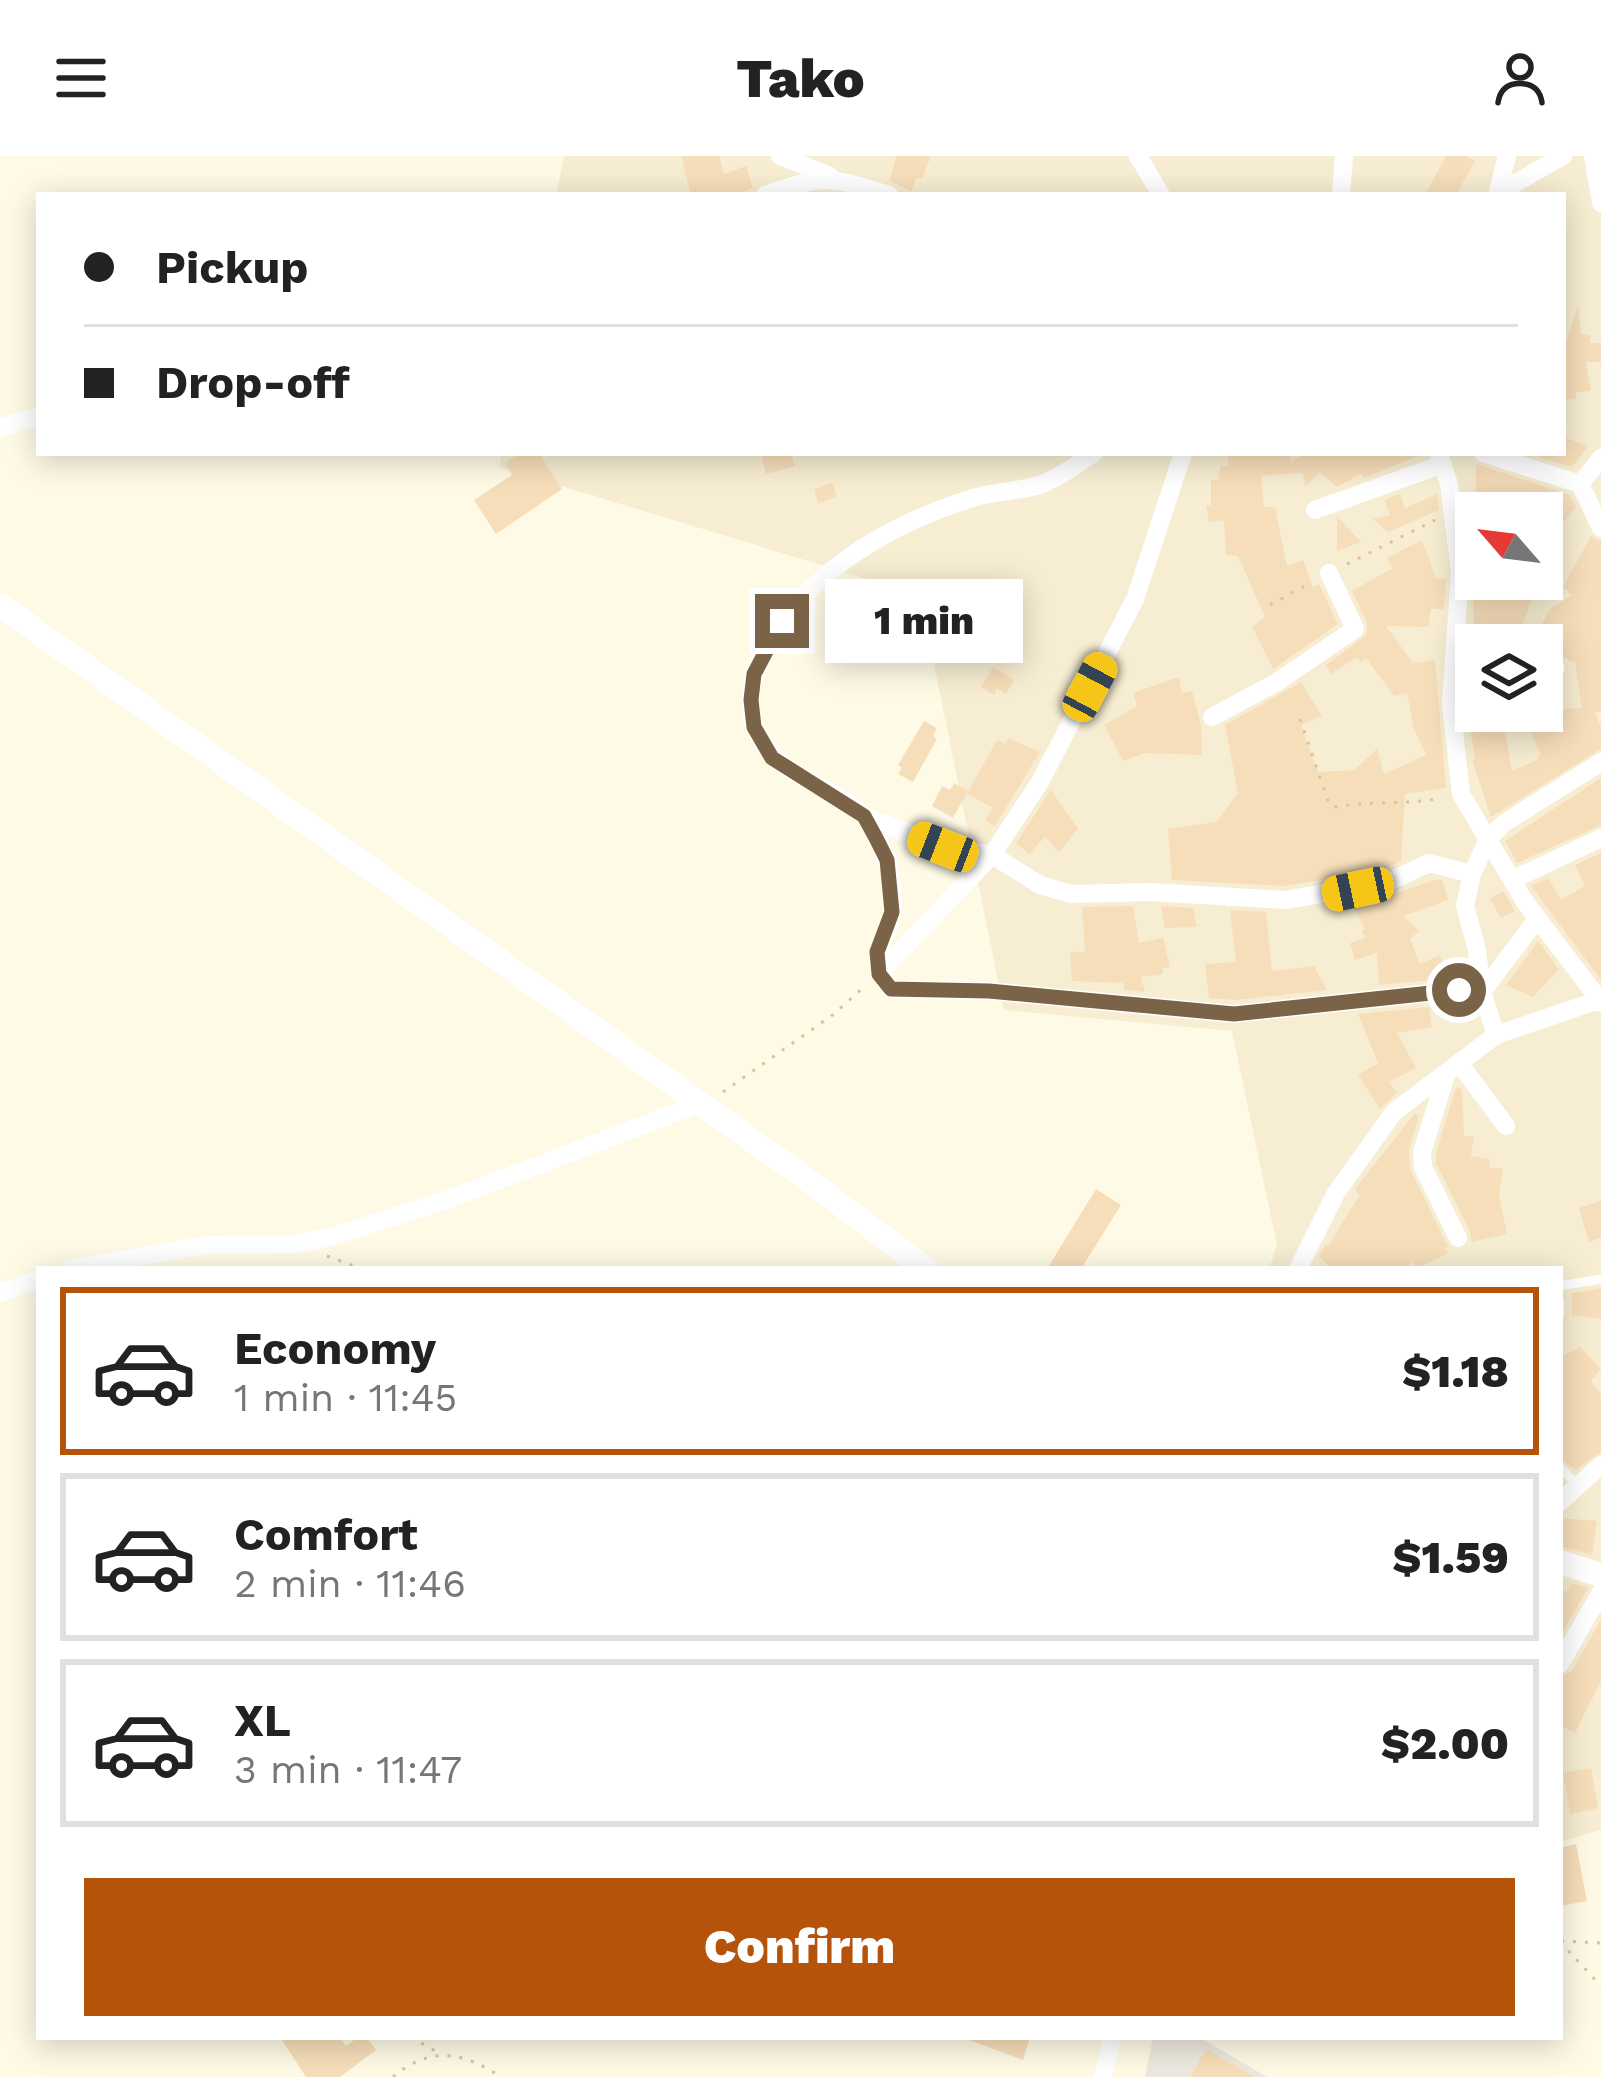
<!DOCTYPE html>
<meta charset="utf-8">
<style>
body{margin:0;font-family:"Work Sans",sans-serif;background:#f6f6f6;color:#222;height:100vh;display:flex;flex-direction:column;font-size:45px;white-space:nowrap}
*{box-sizing:border-box;margin:0}
p{font-size:39px;color:#767676}
.icon{flex:none;width:66px;height:66px;fill:none;stroke:currentColor;stroke-width:2;stroke-linecap:round;stroke-linejoin:round}
.map{position:relative;flex:1;overflow:hidden}
.details{position:absolute;left:36px;top:1110px;width:1527px;height:774px;display:flex;flex-direction:column;background:#fff;border-radius:0px;box-shadow:0 6px 30px #0003}
.details>*{flex:none}
.banner{position:absolute;left:36px;top:36px;width:1530px;height:264px;border-radius:0px;box-shadow:0 6px 30px #0003;display:grid;align-content:center;height:264px;padding:0 48px;background:#fff}
.needle{width:78px;rotate:298deg}
.controls{position:absolute;left:1455px;top:336px;display:grid;gap:24px}
.controls a{display:grid;place-items:center;width:108px;height:108px;border-radius:0px;background:#fff;box-shadow:0 6px 30px #0003;font-size:60px}
.end{position:absolute;width:54px;height:54px;margin:-27px;border:15px solid #7b6347;background:#fff;box-shadow:0 0 0 6px #fff}
.from{border-radius:50%}
.bubble{position:absolute;height:84px;border-radius:0px;background:#fff;box-shadow:0 6px 30px #0003;font-size:39px;font-weight:800;line-height:84px;text-align:center}
.car{position:absolute;width:36px;height:72px;margin:-36px -18px;border-radius:15px;box-shadow:0 0 9px 3px #0007;background:linear-gradient(#f5c518 24%,#345 0 40%,#f5c518 0 76%,#345 0 86%,#f5c518 0)}
.banner b{display:flex;align-items:center;gap:42px;height:114px;font-size:45px}
.banner b+b{border-top:3px solid #e0e0e0}
.banner i{width:30px;height:30px;background:#222}
ul{padding:21px 0 0;list-style:none}
li{display:flex;align-items:center;gap:36px;height:168px;margin:0 24px 18px;padding:0 24px;border:6px solid #e0e0e0;border-radius:0px}
li div{flex:1}
li b{display:block;font-size:45px}
li em{font-style:normal;font-weight:800}
li.on{border-color:#b45309}
li>.icon{width:108px;height:108px;stroke-width:1.5}
.action{display:flex;gap:24px;margin-top:auto;padding:24px 48px}
.action a{flex:1;height:138px;border-radius:0px;background:#b45309;color:#fff;font-size:48px;font-weight:800;line-height:138px;text-align:center}
header{display:flex;justify-content:space-between;align-items:center;height:156px;padding:0 48px;background:#fff;font-size:54px;font-weight:800}
.map>svg:first-child{display:block}
.residential{fill:#f7edd2;fill-rule:evenodd}
.industrial{fill:#eee9df}
.building{fill:#f7deba}
.lines{fill:none;stroke-linecap:round;stroke-linejoin:round}
.path{stroke:#dcc29c;stroke-width:3;stroke-dasharray:3 9;stroke-linecap:butt}
.service{stroke:#fff;stroke-width:9}
.minor{stroke:#fff;stroke-width:18}
.tertiary{stroke:#fff;stroke-width:24}
.route{stroke:#7b6347;stroke-width:15}
</style>
<header><svg class="icon" aria-label="menu" viewBox="0 0 24 24"><path d="M4 6h16M4 12h16M4 18h16"/></svg>Tako<svg class="icon" aria-label="person" viewBox="0 0 24 24"><circle cx="12" cy="8" r="4"/><path d="M4 21q1-7 8-7t8 7"/></svg></header>
<div class="map">
<svg width="1601" height="1921" viewBox="0 0 1601 1921">
<rect width="100%" height="100%" fill="#fefae5"/>
<path class="residential" d="M564,0h1037v1674l-41,12v-573h-291l8,-24 -45,-214 -228,-21 -84,-415 -421,-128 3,-14h1061v-258h-1007zM1476,357h66v66h-66zM1476,489h66v66h-66z"/>
<path class="industrial" d="M1153,1881h46l68,40h-122z"/>
<path class="building" d="M681,0h38l5,18 22,-8 7,22 -19,7h-43z
M896,0h35l-9,23 -5,-2 -6,14 -21,-10z
M1446,0h20l9,5 -19,34h-31z
M1578,150l3,28 10,2 -2,7h12v19h-15l5,29 -15,1v7l-13,1v-49z
M1563,281l25,9 -16,21 -45,-14h36z
M520,297h19l23,36 -66,45 -22,-34 38,-25 -7,-12z
M769,297h22l4,13 -29,8 -5,-19z
M1227,297h62l2,9 15,-9h119l-61,25 -3,-4 -24,13 -17,-15 -14,14 -4,-13 -41,3 3,31h11l12,59 16,-6 10,27 6,-3 19,40 -65,45 -21,-42 13,-10 -27,-61 -12,-1 -2,-35 -15,2 -3,-16 5,-1v-26l7,1 3,-14h8z
M1476,308l94,31 6,12 -19,23 -28,-34 -32,17h-21z
M832,327l5,14 -19,6 -4,-14z
M1400,338l5,14 32,-14 2,16 -51,22 -15,-13 17,-4 -6,-15z
M1337,360l24,26 -24,9z
M1591,380l10,5v171h-6l6,15v22l-110,68 -19,-57 3,-1 -8,-48h27l2,9 6,-2 10,52 26,-10 -1,-4 4,-2 -14,-30 8,-5 -2,-8 49,-3 -7,-46 -18,-7h-15v-10h-12l20,-36 22,-14 -9,-8z
M1422,384l14,39h10l-2,30h-13l-3,18 -42,-1 27,37 22,-3 11,128 -41,6 -4,67 -19,9 -98,16 -112,-6 -4,-51 48,-7 22,-29 -13,-68 76,-43 21,34 -21,9 17,47 36,-2 23,-21 7,25 42,-19 -12,-26 -7,-36 -13,3 -28,-38 -5,4 -4,-5 -26,17 -5,-9 41,-30v-12l-15,-32 41,-23 -6,-10z
M1473,423h66l-24,66h-41z
M993,511l21,13 -8,14 -9,-5 -3,6 -13,-8z
M1179,521l3,16 10,-2 9,33 1,31 -57,-2 -22,8 -19,-36 33,-19 -4,-13z
M924,565l13,7 -4,8 4,3 -24,43 -15,-8 4,-6 -4,-3z
M1008,582l32,14 -45,74 -10,-6 8,-12 -26,-14 30,-54 9,4z
M1601,622v47l-84,38 -12,-22z
M954,627l14,8 -15,27 -21,-12 10,-20 8,4z
M1051,634l27,39 -19,23 -14,-15 -16,17 -13,-11z
M1601,697v127l-70,-94 17,-8 13,22 24,-14 -10,-21z
M1437,723l5,1 6,20 -44,16 15,15 -9,8 10,25 20,-9 4,10 18,-2 1,14 -84,8 -2,-32 -22,7 -5,-17 15,-5 -3,-8 3,-1 -14,-26 38,-7z
M1503,735l12,20 -14,7 -11,-19z
M1133,750l6,37 24,-5 7,29 -8,1 1,6 -22,3 4,15 -20,-2 -2,-7 -51,-2 -2,-28 15,-2 -3,-44z
M1161,750l32,2 4,19 -32,1z
M1230,754l36,2 6,59 42,-5 13,24 -93,10 -25,-2 -4,-34 31,-2z
M1538,785l21,28 -26,28 -27,-12z
M1429,851l3,20 -35,6 19,35 -27,14 8,11 -17,16 -22,-34 20,-12 -20,-49z
M1456,931l6,3 2,46h10l-3,20 19,3 -1,8 14,2 -4,25 8,40 -36,8 -1,-10 -34,-69v-9z
M1415,957l4,3 -10,33 1,20 38,78h-4l4,7 -32,14 -3,-6 -9,7h-73l-12,-13 7,-12 2,2 32,-51 -5,-6z
M1096,1033l25,16 -40,64h-34z
M1601,1045v36l-12,5 -10,-34z
M1601,1132v31l-29,-4v-22z
M1580,1191l21,22 -10,12 10,14v57l-26,18 -15,-12v-101z
M1560,1362l37,3 -5,34 -32,-9z
M1572,1427l16,5 -28,49v-49l7,4z
M1601,1463v62l-26,52 -15,-8v-48l12,-6z
M1591,1612l7,40 -28,6 -7,-41z
M1576,1688l11,57 -27,5v-58z
M280,1881h59l7,9 12,-9h8l10,13 -36,27h-34z
M961,1881h69l-7,23z
M1206,1893l49,28h-65z"/>
<g class="lines">
<path class="path" d="M1347,408l88,-44
M1270,449l42,-23
M1300,563l29,85 5,3c33,-6 72,-2 108,-9
M723,936l111,-78 30,-27
M327,1100l35,13
M1561,1785l40,2
M1560,1786l41,44
M411,1881l31,18
M393,1921c36,-31 69,-26 108,0"/>
<path class="service" d="M1560,1130l41,-7
M1560,1146v13
M1560,1311l18,19"/>
<path class="minor" d="M780,0l50,20
M1138,0l23,39
M1593,0l8,47
M1498,37l65,-37
M765,39c59,-21 66,-18 124,0
M1341,39l3,-39
M1497,39l10,-39
M0,272l39,-12
M1094,297c-15,10 -31,22 -47,29 -22,10 -48,8 -71,15 -81,25 -161,69 -206,143 -15,25 -26,59 -15,88 19,52 83,56 111,91 18,23 31,65 26,95 -6,34 -28,41 -1,75l98,2 245,23 225,-24 23,2 55,-73
M1438,297l11,31 11,88 -9,132 10,90 64,108 76,100
M1483,297l97,31 21,-26
M1580,328l21,44
M1315,354l128,-46
M1542,512h14
M1212,561l65,-35 78,-53 -26,-56
M864,660l79,31 49,8 48,30 31,9 80,-2 134,8 101,-17 43,-20 43,11
M1512,724l89,-42
M879,818l113,-119 48,-73 95,-183 48,-146
M1496,879l-14,-43 -5,-42 -12,-44 7,-32 16,-35 15,-15 98,-62
M1459,907l47,63
M1447,916l-25,80 1,15 35,71
M70,1113l136,-24 92,-1 32,-7 114,-36 239,-91 13,-9
M1298,1113l38,-76 58,-81 102,-77 103,-35
M0,1137l39,-14
M1560,1346l41,-37
M1560,1508l41,-72
M1103,1921l9,-40"/>
<path class="tertiary" d="M0,449l812,578 114,86
M1560,1406l41,13"/>
</g>
<g class="lines">
<path class="route" d="M782,465l-28,53 -3,26 3,27 18,31 92,58 12,22 11,22 5,52 -15,40 2,22 12,15 98,2 245,23 225,-24"/>
</g>
</svg>
<div class="controls">
<a><svg class="needle" viewBox="-14 -14 28 28"><path d="M0-13l5 13h-10z" fill="#e53935"/><path d="M0 13l5-13h-10z" fill="#767676"/></svg></a>
<a><svg class="icon" aria-label="layers" viewBox="0 0 24 24"><path d="M12 4l9 5-9 5-9-5zM3 14l9 5 9-5"/></svg></a>
</div>
<i class="end from" style="left:1459px;top:834px"></i>
<i class="end" style="left:782px;top:465px"></i>
<div class="bubble" style="left:825px;top:423px;width:198px">1 min</div>
<i class="car" style="left:1090px;top:531px;rotate:28deg"></i>
<i class="car" style="left:943px;top:691px;rotate:291deg"></i>
<i class="car" style="left:1358px;top:733px;rotate:258deg"></i>
<div class="banner">
<b><i class="from"></i>Pickup</b>
<b><i></i>Drop-off</b>
</div>
<section class="details">
<ul>
<li class="on"><svg class="icon" aria-label="car" viewBox="0 0 24 24"><path d="M5 17H2v-5l4-1 3-4h7l3 4 3 1v5h-3M9 17h6M6 11h13"/><circle cx="7" cy="17" r="2"/><circle cx="17" cy="17" r="2"/></svg><div><b>Economy</b><p>1 min · 11:45</p></div><em>$1.18</em></li>
<li><svg class="icon" aria-label="car" viewBox="0 0 24 24"><path d="M5 17H2v-5l4-1 3-4h7l3 4 3 1v5h-3M9 17h6M6 11h13"/><circle cx="7" cy="17" r="2"/><circle cx="17" cy="17" r="2"/></svg><div><b>Comfort</b><p>2 min · 11:46</p></div><em>$1.59</em></li>
<li><svg class="icon" aria-label="car" viewBox="0 0 24 24"><path d="M5 17H2v-5l4-1 3-4h7l3 4 3 1v5h-3M9 17h6M6 11h13"/><circle cx="7" cy="17" r="2"/><circle cx="17" cy="17" r="2"/></svg><div><b>XL</b><p>3 min · 11:47</p></div><em>$2.00</em></li>
</ul>
<div class="action"><a>Confirm</a></div>
</section>
</div>
